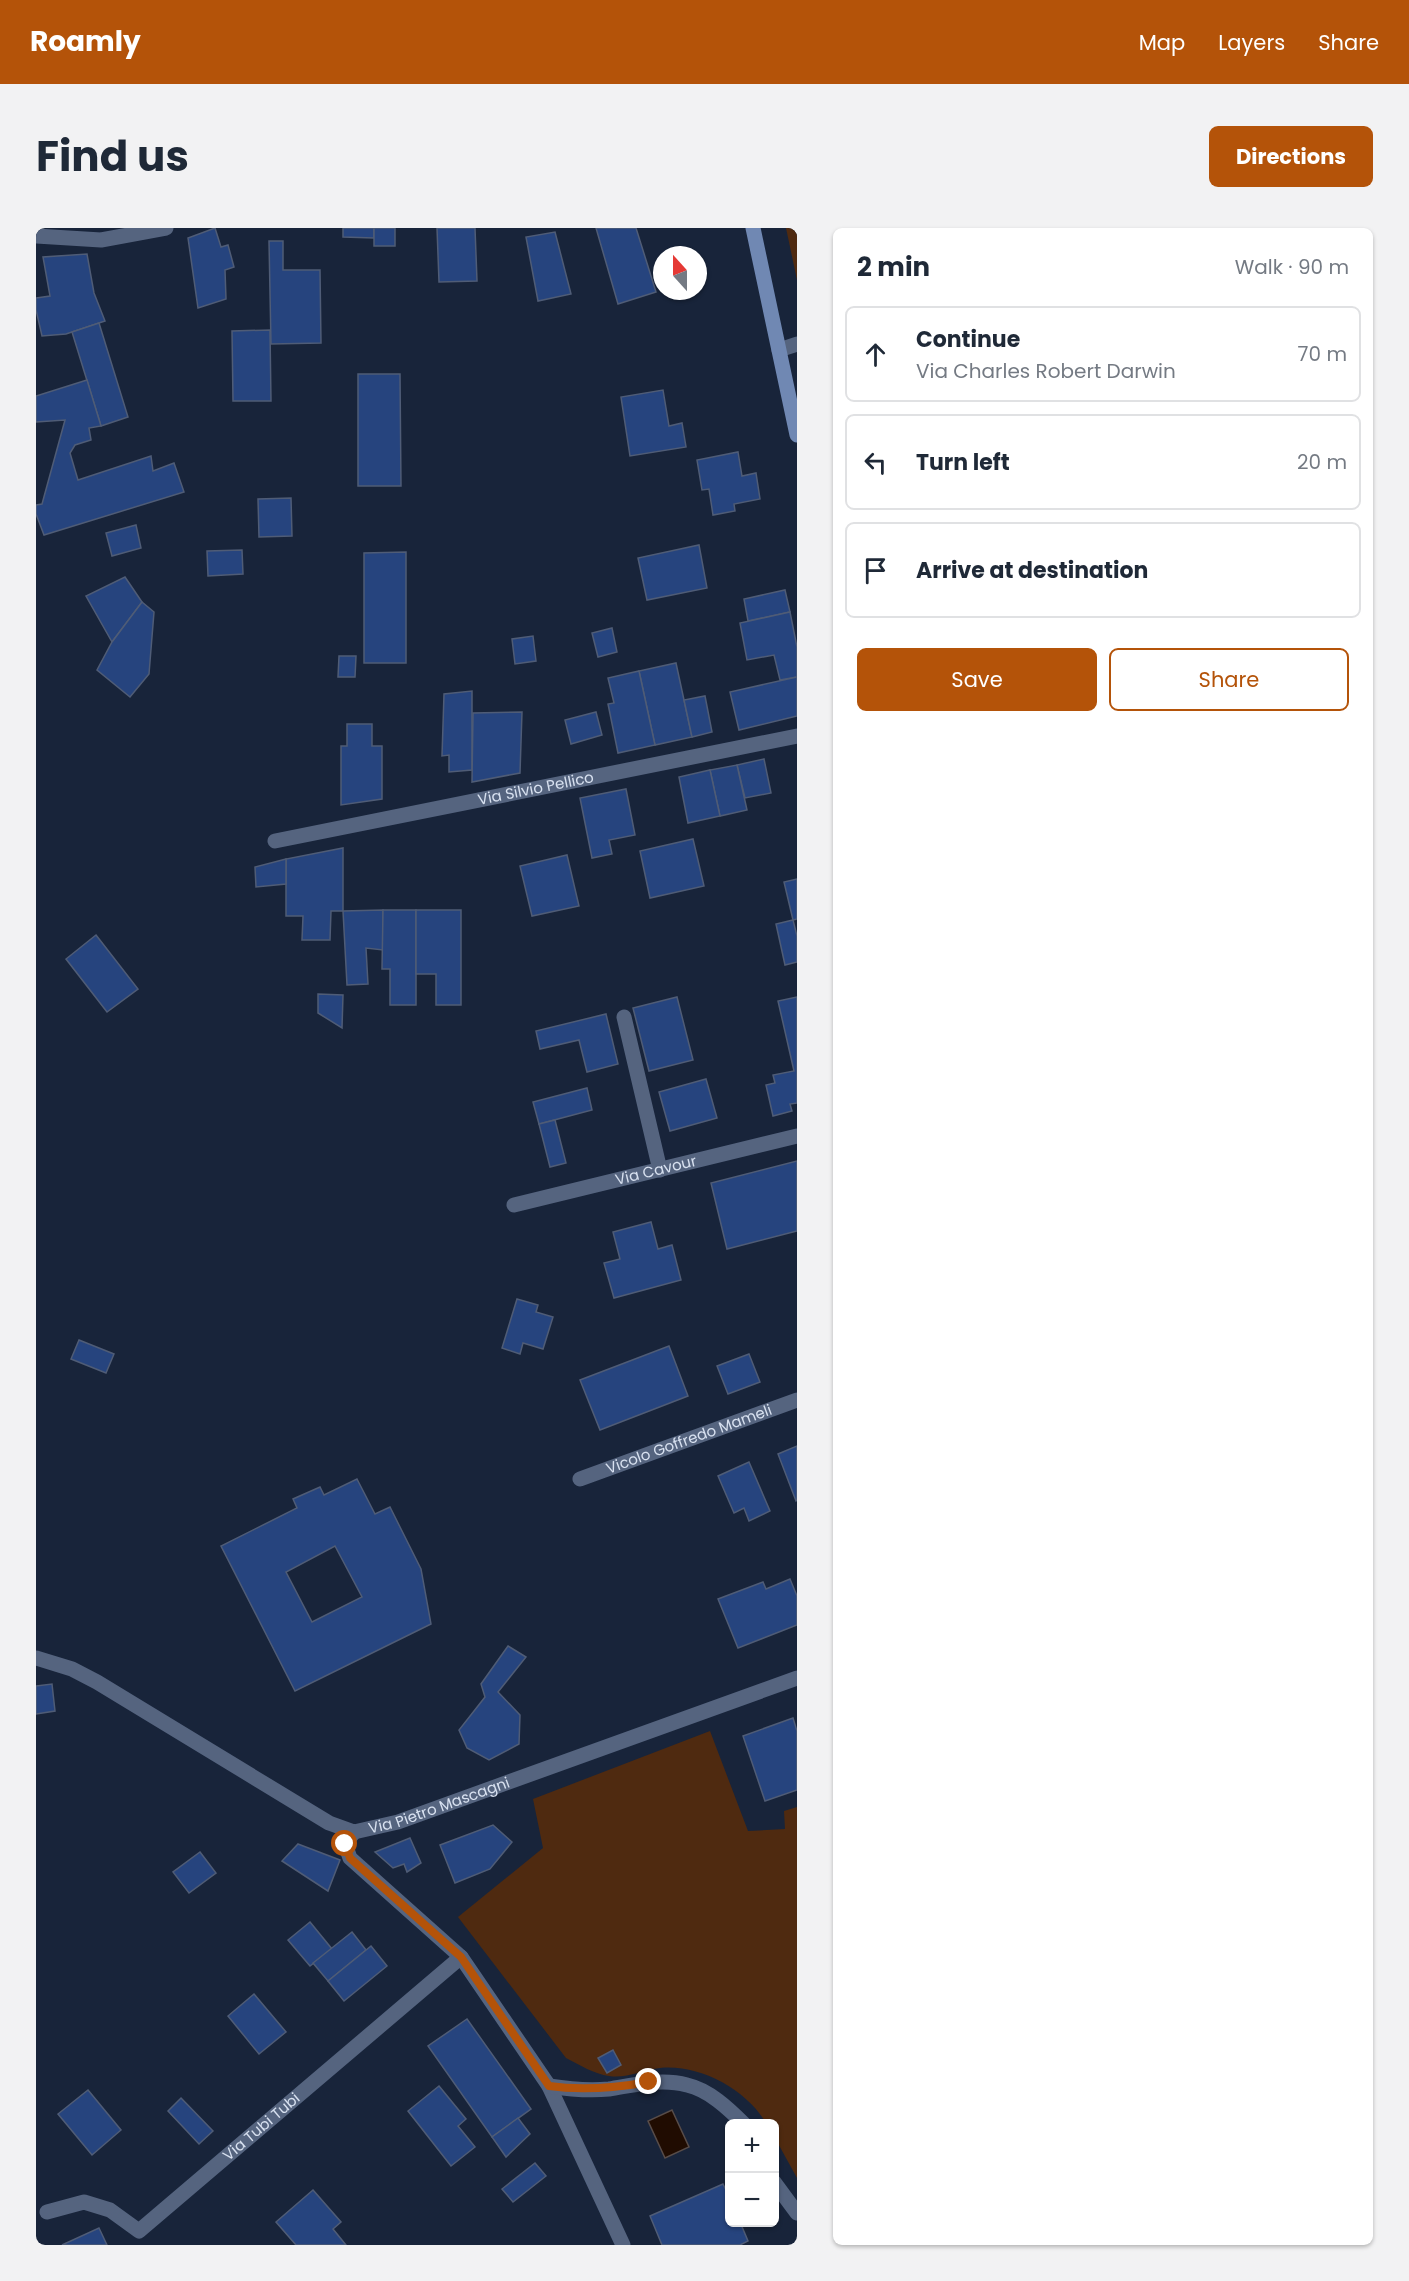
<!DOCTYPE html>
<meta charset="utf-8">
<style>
:root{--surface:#fff;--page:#f2f2f3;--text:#1f2937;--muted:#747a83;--line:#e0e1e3;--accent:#b45309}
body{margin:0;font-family:Poppins,sans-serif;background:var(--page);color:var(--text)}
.controls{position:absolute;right:18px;bottom:18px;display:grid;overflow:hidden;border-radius:9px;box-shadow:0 2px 4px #0004}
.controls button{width:54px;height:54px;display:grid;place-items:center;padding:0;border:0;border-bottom:2px solid var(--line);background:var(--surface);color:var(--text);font:30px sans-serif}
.compass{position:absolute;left:617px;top:18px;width:54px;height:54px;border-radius:50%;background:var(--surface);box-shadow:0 2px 4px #0004;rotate:339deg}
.stop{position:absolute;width:18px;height:18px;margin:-14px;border:4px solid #b45309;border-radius:50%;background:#fff}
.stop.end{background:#b45309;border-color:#fff;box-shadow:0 2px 6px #0008}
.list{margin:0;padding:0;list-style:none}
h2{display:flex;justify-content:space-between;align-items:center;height:78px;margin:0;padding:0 24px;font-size:26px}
h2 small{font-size:20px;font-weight:400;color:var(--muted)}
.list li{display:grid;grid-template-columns:39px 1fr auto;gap:18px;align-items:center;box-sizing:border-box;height:96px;margin:0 12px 12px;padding:0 12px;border:2px solid var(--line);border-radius:9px}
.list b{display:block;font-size:22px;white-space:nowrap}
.list p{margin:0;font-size:20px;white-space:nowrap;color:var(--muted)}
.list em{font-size:20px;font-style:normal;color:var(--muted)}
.actions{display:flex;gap:12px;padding:18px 24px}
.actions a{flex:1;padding:14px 0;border:2px solid var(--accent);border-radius:9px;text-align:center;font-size:21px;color:var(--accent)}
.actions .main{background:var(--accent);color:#fff}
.icon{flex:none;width:33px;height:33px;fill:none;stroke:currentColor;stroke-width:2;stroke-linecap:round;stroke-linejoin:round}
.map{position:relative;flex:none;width:761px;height:2017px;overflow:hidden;border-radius:9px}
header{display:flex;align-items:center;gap:36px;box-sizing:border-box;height:84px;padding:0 30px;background:var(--accent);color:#fff}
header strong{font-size:28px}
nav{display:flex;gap:33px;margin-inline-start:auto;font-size:21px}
.intro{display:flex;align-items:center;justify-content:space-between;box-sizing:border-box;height:144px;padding:0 36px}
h1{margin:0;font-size:42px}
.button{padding:15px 27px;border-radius:9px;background:var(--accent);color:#fff;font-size:21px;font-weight:700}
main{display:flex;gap:36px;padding:0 36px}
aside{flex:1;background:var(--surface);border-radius:9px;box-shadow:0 2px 4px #0004}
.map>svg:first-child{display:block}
</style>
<header>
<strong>Roamly</strong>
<nav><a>Map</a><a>Layers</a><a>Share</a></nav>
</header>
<div class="intro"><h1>Find us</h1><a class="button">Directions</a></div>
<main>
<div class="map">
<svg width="761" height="2017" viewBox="0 0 761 2017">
<rect width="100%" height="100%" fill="#18243a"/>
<!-- green -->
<g fill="#4f2a10">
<polygon points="750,0 761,0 761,52"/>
<path d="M674,1503L712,1603L749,1601L748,1583L761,1579V1950L739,1910L738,1896L730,1895C710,1861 663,1836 624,1840C608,1842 589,1851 573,1848C558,1846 544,1837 530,1830L422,1689L507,1620L497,1571Z"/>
</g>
<!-- water -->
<polygon fill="#200c01" stroke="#574c49" stroke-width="1.5" points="636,1882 653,1919 629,1930 612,1893"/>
<!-- building -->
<g fill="#26447e" stroke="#4f5c76" stroke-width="1.5" fill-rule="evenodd">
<polygon points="179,0 185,19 192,17 198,39 189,42 190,71 162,80 152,10"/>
<polygon points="307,0 338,0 338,10 307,9"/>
<rect x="338" y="0" width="21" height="18"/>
<polygon points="401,0 439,0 441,53 403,54"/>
<polygon points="560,0 600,0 620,64 582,76"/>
<polygon points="519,4 535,66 502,73 490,9"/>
<polygon points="233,13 247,13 247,42 284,42 285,115 235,116"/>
<polygon points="51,26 58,65 69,93 30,106 6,108 0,82 0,70 14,68 7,29"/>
<polygon points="63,95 92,189 65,198 36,104"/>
<polygon points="234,102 235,173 197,173 196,103"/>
<polygon points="322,146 364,146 365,258 322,258"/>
<polygon points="51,152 65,198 53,200 55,212 39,217 34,225 42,252 115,228 117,243 138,235 148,264 8,307 0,286 0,277 6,276 29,192 0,194 0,168"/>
<polygon points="627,162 633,198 646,195 650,219 594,228 585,169"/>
<polygon points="702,224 706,248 720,245 724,271 698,276 699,283 677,287 673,261 666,262 661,232"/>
<polygon points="255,270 256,308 223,309 222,271"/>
<polygon points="100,297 105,320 76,328 70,305"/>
<polygon points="663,317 671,360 611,372 602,330"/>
<polygon points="206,322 207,346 172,348 171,323"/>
<polygon points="370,324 370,435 328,435 328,325"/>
<polygon points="89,349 106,374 76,414 50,368"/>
<polygon points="749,362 754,384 712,393 708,371"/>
<polygon points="106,374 118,384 113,446 94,469 61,442 76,414"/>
<polygon points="754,384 761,419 761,449 744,452 738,427 711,432 704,395"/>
<polygon points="576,400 581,424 562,429 556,405"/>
<polygon points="497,408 500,433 479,436 476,411"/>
<polygon points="303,428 320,428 319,449 302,449"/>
<polygon points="640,435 656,509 619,517 603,443"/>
<polygon points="603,443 619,517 582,525 572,476 578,475 572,450"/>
<polygon points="761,449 761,488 703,502 694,464"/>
<polygon points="436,463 436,542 413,544 413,527 406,528 408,466"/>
<polygon points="669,468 676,504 656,509 648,472"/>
<polygon points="486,484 484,545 436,554 437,485"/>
<polygon points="560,484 566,507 535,516 529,492"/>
<polygon points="311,496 336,496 336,518 346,518 346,571 305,577 305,518 311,518"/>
<polygon points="728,531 735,565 709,570 701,537"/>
<polygon points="701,537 711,582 684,588 674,542"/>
<polygon points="674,542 684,588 652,595 643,549"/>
<polygon points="590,561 599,607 573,612 576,626 556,630 544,570"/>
<polygon points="657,611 668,658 614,670 604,623"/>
<polygon points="307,620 307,683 295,683 294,712 266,712 267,688 250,688 250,631"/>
<polygon points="531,627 543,678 496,688 484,638"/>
<polygon points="250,631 250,656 220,659 219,639"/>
<polygon points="761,651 761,691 757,692 748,654"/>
<polygon points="347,682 347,722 330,720 332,756 311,757 307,683"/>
<polygon points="347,682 380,682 380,777 354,777 354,741 346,741"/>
<polygon points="380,682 425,682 425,777 400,777 400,746 380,746"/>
<polygon points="757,692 761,708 761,734 749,737 740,696"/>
<polygon points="60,707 102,761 71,784 30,731"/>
<polygon points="282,766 307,767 306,800 282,785"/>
<polygon points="641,769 657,832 613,843 597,780"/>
<polygon points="761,769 761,875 754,876 756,883 737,888 730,857 739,855 737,847 758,843 742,773"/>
<polygon points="570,786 582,836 551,844 543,812 504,821 500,803"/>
<polygon points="670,851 681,890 634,903 623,864"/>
<polygon points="551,860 556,882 503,896 497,874"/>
<polygon points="519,892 530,935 514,939 503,896"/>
<polygon points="761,933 761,1003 691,1021 675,955"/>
<polygon points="615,994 622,1021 636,1017 645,1052 578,1070 568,1035 584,1031 577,1004"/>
<polygon points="481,1071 502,1077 500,1084 517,1089 507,1121 487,1115 484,1126 466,1120"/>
<polygon points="43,1112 78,1126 70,1145 35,1131"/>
<polygon points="633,1118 652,1168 564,1202 544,1152"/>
<polygon points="713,1126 724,1154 692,1166 681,1138"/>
<polygon points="761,1218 761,1272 760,1273 742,1226"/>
<polygon points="713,1234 734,1283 713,1293 708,1280 698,1285 682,1248"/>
<path d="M321,1251L339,1286L354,1279L385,1341L395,1396L259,1463L185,1318L261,1280L257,1271L284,1259L288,1267ZM299,1318L326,1369L276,1394L250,1344Z"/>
<polygon points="754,1351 761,1368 761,1397 702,1420 682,1371 727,1354 730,1361"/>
<polygon points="472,1418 490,1429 462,1464 484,1487 483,1516 453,1532 431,1520 423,1502 449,1469 445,1456"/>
<polygon points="16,1456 19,1483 0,1486 0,1458"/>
<polygon points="757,1490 761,1503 761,1562 729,1573 707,1508"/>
<polygon points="457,1597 476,1614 454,1641 419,1655 404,1617"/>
<polygon points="374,1610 385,1635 371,1644 368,1636 357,1640 339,1624"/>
<polygon points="262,1616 304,1632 292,1663 246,1633"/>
<polygon points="164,1624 180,1645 153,1665 137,1644"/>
<polygon points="274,1694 296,1721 274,1738 252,1712"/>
<polygon points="316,1704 330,1722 292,1753 277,1735"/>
<polygon points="335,1718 351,1738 308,1773 292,1753"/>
<polygon points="218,1766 250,1804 223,1826 192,1788"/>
<polygon points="431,1791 495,1881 456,1909 392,1818"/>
<polygon points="577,1822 585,1837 571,1845 562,1830"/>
<polygon points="403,1858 430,1891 422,1898 439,1919 415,1938 372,1883"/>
<polygon points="52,1862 85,1902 56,1927 22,1886"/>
<polygon points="145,1870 177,1903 163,1916 132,1883"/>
<polygon points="482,1890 494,1906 470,1929 456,1909"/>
<polygon points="499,1935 510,1948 477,1974 466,1961"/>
<polygon points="687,1956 694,1970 694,1994 704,1994 712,2013 704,2017 626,2017 614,1988"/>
<polygon points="277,1962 305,1994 297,2001 310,2017 260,2017 240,1994"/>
<polygon points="63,2000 71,2017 26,2017"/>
</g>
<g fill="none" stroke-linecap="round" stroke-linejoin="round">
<!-- minor -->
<g stroke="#55647f" stroke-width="15">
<polyline points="0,8 65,12 130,0"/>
<polyline points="743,122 761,116"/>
<path id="s1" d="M239,613L761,508"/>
<polyline points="588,789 624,942"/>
<path id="s2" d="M478,977L761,908"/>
<path id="s3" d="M544,1251L761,1172"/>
<path id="s4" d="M0,1430L36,1441L61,1454L293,1595L318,1604L362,1594L761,1450"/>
<polyline points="318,1604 309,1616 314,1630 425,1729 513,1858 587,2017"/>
<path d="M513,1858C532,1861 553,1863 573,1861C599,1857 625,1850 651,1857C673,1862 692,1880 708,1896"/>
<polyline points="738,1954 761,1985"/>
<path id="s5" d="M11,1984L48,1974L74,1982L103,2003L425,1729"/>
</g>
<!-- secondary -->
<polyline stroke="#7088b3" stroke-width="15" points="717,0 761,207"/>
</g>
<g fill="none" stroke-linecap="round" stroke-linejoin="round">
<!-- route -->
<path stroke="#b45309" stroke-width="8" d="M309,1616L314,1630L425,1729L513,1858C547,1863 579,1860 613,1854"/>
</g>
<g text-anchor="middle" stroke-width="5" stroke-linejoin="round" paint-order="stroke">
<!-- street labels -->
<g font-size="15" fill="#d8e1f0" stroke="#0f1a2f">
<text dy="5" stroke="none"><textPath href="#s1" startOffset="266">Via Silvio Pellico</textPath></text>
<text dy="5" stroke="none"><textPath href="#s2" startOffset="146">Via Cavour</textPath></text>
<text dy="5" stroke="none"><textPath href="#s3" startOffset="116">Vicolo Goffredo Mameli</textPath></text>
<text dy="5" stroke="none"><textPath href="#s4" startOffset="453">Via Pietro Mascagni</textPath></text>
<text dy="5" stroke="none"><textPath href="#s5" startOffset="262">Via Tubi Tubi</textPath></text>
</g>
</g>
</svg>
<div class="controls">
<button>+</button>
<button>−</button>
</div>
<svg class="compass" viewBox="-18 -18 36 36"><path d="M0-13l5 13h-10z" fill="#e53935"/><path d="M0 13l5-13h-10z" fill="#747a83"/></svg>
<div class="stop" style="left:309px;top:1616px"></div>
<div class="stop end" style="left:613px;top:1854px"></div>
</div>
<aside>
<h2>2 min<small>Walk · 90 m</small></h2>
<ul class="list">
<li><svg class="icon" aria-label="ahead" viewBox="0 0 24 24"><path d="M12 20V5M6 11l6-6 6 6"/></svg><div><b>Continue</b><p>Via Charles Robert Darwin</p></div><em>70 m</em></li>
<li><svg class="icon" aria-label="left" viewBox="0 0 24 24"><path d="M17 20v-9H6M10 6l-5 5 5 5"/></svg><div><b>Turn left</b></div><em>20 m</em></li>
<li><svg class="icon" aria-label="arrive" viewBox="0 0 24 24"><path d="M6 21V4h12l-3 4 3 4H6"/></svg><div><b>Arrive at destination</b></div></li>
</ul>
<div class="actions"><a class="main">Save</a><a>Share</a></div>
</aside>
</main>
